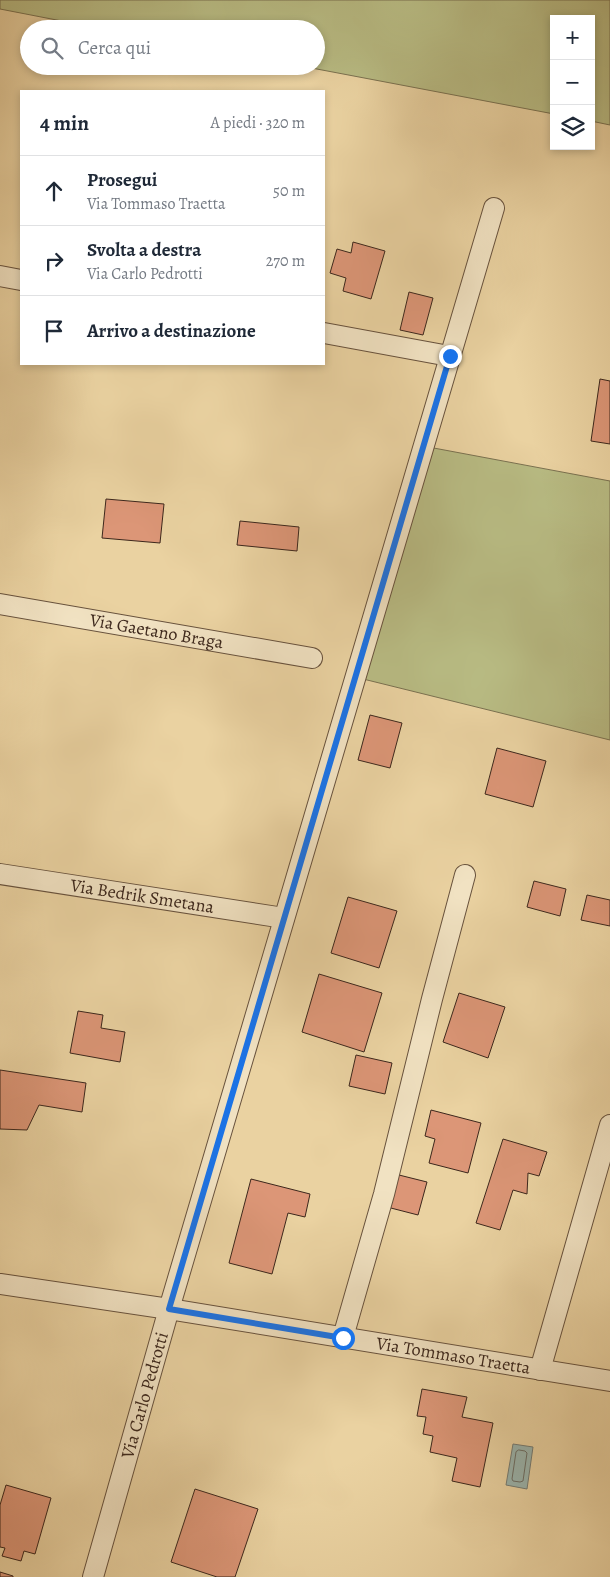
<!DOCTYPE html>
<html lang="it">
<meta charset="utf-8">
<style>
:root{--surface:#fff;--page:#f2f2f3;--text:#1f2937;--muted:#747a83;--line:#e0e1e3}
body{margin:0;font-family:Alegreya,serif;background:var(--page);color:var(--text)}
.controls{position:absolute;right:15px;top:15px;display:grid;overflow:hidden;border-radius:0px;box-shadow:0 2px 8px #0003}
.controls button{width:45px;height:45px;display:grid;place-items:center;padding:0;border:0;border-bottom:1px solid var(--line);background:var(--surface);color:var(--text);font:25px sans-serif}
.stop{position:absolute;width:15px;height:15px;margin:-11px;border:4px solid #1a73e8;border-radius:50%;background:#fff}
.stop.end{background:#1a73e8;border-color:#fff;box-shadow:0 1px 5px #0008}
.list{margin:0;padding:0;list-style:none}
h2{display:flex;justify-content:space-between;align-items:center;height:65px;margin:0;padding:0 20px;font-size:21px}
h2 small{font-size:16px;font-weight:400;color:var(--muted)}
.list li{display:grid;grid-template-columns:32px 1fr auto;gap:15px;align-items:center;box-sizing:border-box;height:70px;padding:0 20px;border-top:1px solid var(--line)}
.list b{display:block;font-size:19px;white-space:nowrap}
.list p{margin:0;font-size:16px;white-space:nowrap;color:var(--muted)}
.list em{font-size:16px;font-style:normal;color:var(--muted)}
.icon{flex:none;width:28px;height:28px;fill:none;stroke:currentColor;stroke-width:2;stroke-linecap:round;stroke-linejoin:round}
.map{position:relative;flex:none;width:610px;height:1577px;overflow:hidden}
.search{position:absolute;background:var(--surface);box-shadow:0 2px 8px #0003;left:20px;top:20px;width:305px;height:55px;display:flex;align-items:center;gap:12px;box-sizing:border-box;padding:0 18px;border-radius:28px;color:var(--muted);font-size:19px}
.panel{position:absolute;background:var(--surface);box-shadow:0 2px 8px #0003;left:20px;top:90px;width:305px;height:275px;border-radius:0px}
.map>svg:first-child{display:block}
</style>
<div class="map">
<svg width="610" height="1577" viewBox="0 0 610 1577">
<rect width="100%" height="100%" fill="#ead2a1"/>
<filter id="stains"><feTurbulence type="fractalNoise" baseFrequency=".004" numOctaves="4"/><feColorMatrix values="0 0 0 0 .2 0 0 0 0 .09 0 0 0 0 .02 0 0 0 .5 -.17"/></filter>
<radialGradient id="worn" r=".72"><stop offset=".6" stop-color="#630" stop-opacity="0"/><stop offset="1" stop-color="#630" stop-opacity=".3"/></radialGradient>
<!-- green -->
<g fill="#b8bb83" stroke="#7a7150">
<polygon points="0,0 610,0 610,125 591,121 591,19 554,19 554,114 301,66 316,66 316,29 103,29 0,9"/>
<polygon points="423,446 610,481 610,740 355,677"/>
</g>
<!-- water -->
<polygon fill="#9bb5ae" stroke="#757c74" points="513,1444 533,1447 527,1489 506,1485"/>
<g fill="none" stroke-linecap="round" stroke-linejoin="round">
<!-- shore -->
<polygon stroke="#6c6e65" stroke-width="1" points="519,1450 525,1451 527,1453 523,1481 520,1482 513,1481 512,1479 516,1452"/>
</g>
<!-- building -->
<g fill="#dc9677" stroke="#3c271c">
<polygon points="353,242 385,251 371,299 343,291 346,278 330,273 337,249 351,253"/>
<polygon points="409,292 433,298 423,335 400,330"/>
<polygon points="600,379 610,381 610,444 591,441"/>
<polygon points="106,499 164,504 160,543 102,538"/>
<polygon points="240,521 299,527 297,551 237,545"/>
<polygon points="370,715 402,723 390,768 358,760"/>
<polygon points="497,748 546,761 533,807 485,794"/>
<polygon points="534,881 566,889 560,916 527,907"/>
<polygon points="587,895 610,900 610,926 581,920"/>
<polygon points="348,897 397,911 379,968 331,953"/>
<polygon points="319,974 382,993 364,1052 302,1032"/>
<polygon points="459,993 505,1007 488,1058 443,1042"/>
<polygon points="78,1011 103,1015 101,1028 125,1032 120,1062 70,1053"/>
<polygon points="356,1055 392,1063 385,1094 349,1086"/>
<polygon points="0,1070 86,1083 82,1112 39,1105 27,1130 0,1129"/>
<polygon points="431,1110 481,1123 468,1173 429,1163 435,1139 425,1136"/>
<polygon points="503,1139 547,1152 539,1176 528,1173 527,1194 513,1190 500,1230 476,1223"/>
<polygon points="395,1174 427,1182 418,1215 387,1207"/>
<polygon points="251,1179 310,1194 305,1217 288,1213 272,1274 229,1263"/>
<polygon points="422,1389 467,1397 462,1417 493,1423 480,1487 452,1481 457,1458 430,1452 433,1436 423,1434 426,1417 417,1416"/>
<polygon points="6,1485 51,1498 35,1554 24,1551 21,1561 2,1556 5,1548 0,1547 0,1505"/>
<polygon points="195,1489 258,1509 235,1577 217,1577 171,1562"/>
<polygon points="0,1572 13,1576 13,1577 0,1577"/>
</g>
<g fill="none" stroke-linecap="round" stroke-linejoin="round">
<defs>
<g id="minor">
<polyline points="0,276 21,280"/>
<polyline points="324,333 449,356"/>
<path id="s1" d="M0,604L312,658"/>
<path id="s2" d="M0,874L284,918"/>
<path id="s3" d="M0,1284L169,1309L610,1381"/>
<polyline points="343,1337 384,1194 432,999 465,875"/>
<polyline points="540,1370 610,1125"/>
<path id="s4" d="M93,1577L169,1309L494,208"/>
</g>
</defs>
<!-- minor casing -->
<use href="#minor" stroke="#68523d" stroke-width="22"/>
<!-- minor -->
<use href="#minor" stroke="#f1e2c2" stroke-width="20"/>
</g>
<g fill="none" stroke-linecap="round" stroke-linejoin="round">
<!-- route -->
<polyline stroke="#1a73e8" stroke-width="6" points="343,1338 169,1309 450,356"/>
</g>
<g text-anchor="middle" stroke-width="4" stroke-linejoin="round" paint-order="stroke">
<!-- street labels -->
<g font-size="18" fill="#3c271c" stroke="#f1e2c2">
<text dy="6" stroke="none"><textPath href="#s1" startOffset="159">Via Gaetano Braga</textPath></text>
<text dy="6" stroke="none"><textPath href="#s2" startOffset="144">Via Bedrik Smetana</textPath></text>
<text dy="6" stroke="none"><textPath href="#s3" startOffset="459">Via Tommaso Traetta</textPath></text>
<text dy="6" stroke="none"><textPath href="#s4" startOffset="189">Via Carlo Pedrotti</textPath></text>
</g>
</g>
<rect width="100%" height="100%" filter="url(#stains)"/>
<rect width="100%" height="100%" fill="url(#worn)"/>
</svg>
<div class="controls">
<button>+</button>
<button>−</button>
<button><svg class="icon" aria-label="layers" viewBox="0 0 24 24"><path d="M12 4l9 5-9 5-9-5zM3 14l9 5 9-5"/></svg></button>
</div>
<div class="stop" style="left:343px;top:1338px"></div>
<div class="stop end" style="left:450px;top:356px"></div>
<div class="search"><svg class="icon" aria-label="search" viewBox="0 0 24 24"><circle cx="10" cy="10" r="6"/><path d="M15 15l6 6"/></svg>Cerca qui</div>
<section class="panel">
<h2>4 min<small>A piedi · 320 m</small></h2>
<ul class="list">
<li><svg class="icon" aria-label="ahead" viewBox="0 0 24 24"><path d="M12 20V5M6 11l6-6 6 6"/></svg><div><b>Prosegui</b><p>Via Tommaso Traetta</p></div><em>50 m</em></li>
<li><svg class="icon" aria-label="right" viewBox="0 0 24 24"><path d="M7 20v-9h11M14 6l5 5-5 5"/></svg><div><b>Svolta a destra</b><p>Via Carlo Pedrotti</p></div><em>270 m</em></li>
<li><svg class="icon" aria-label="arrive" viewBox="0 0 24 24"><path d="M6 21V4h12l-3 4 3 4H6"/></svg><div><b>Arrivo a destinazione</b></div></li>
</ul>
</section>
</div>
